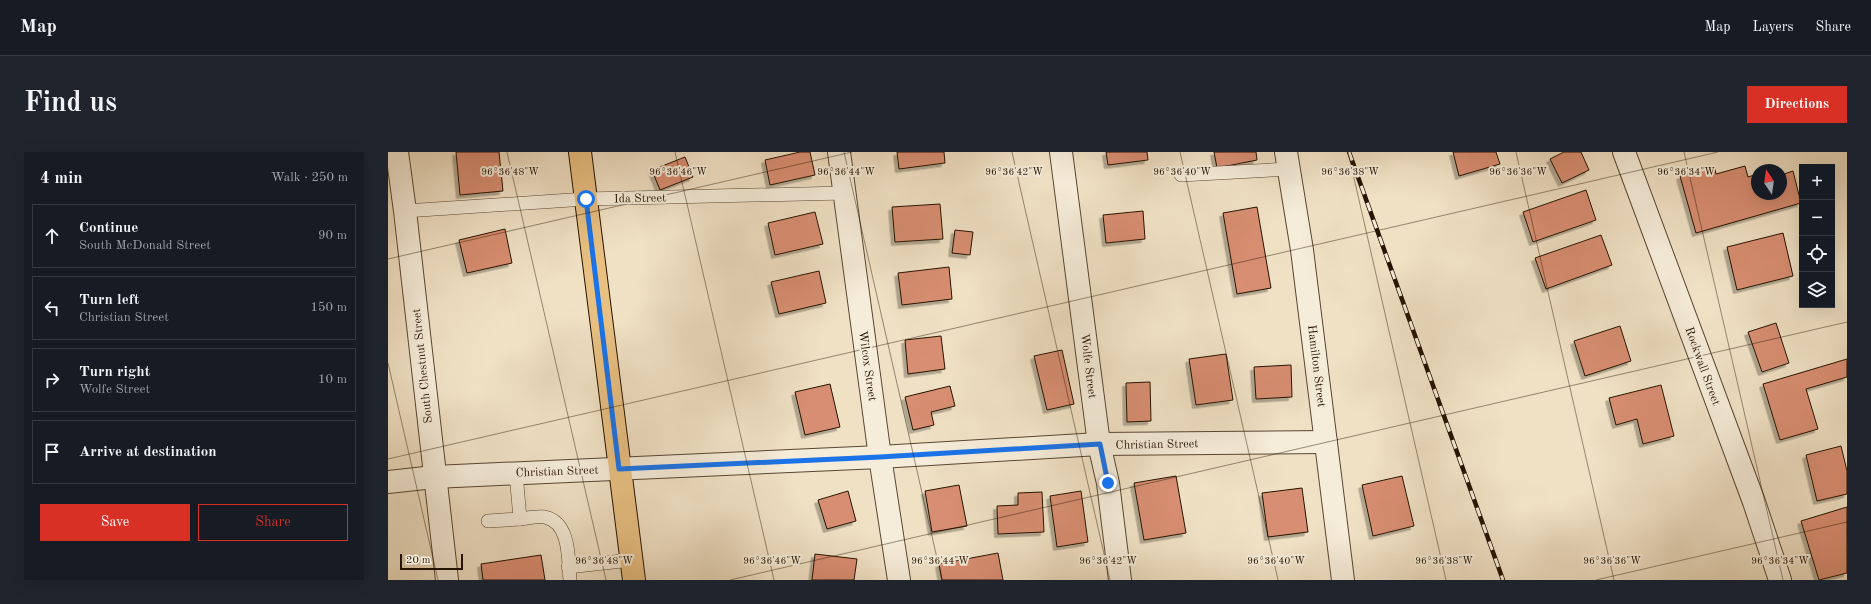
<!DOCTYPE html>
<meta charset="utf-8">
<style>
:root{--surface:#171b24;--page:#20242c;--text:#f1f3f6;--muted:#9ea1a6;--line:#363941;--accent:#d93025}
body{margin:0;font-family:"Old Standard TT",serif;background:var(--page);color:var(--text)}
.controls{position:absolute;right:12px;top:12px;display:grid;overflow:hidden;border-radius:0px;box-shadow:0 4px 16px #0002}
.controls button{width:36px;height:36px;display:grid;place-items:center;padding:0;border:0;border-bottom:1px solid var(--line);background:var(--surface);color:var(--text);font:20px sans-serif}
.compass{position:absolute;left:1363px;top:12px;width:36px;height:36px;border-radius:50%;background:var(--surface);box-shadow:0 4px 16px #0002;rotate:347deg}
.scale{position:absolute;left:12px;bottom:10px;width:63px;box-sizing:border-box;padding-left:4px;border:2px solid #261300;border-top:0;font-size:11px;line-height:14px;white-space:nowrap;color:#261300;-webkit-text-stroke:3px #f5ecd9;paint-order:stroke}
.stop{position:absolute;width:12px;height:12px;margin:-9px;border:3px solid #1a73e8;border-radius:50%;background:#fff}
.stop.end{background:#1a73e8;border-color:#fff;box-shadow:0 1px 4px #0008}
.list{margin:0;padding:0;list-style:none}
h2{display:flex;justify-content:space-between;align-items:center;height:52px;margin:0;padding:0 16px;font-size:17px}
h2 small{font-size:13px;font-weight:400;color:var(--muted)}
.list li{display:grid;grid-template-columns:26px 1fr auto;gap:12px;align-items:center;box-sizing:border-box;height:64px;margin:0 8px 8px;padding:0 8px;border:1px solid var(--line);border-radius:0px}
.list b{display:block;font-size:15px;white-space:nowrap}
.list p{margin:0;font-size:13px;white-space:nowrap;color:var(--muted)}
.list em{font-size:13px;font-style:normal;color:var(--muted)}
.actions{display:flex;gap:8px;padding:12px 16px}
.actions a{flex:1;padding:9px 0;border:1px solid var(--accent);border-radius:0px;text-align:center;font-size:14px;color:var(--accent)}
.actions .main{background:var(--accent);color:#fff}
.icon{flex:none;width:22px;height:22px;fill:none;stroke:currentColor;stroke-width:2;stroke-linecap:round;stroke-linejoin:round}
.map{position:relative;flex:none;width:1459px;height:428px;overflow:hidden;border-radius:0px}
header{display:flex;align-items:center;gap:24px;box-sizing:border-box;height:56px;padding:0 20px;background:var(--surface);border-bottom:1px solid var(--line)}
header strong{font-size:19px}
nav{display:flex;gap:22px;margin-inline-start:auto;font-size:14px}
.intro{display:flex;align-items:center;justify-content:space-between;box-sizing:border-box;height:96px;padding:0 24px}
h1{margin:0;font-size:28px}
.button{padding:10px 18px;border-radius:0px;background:var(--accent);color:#fff;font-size:14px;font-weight:700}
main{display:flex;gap:24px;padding:0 24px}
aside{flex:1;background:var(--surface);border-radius:0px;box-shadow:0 4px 16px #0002}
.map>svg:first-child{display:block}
</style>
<header>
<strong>Map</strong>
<nav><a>Map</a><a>Layers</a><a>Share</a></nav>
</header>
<div class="intro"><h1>Find us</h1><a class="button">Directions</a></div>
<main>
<aside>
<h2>4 min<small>Walk · 250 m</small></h2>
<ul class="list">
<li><svg class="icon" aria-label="ahead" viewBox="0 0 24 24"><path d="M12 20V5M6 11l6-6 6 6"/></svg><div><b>Continue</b><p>South McDonald Street</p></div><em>90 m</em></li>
<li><svg class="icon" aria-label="left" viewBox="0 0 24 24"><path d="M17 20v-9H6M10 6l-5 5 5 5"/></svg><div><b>Turn left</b><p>Christian Street</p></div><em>150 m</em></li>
<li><svg class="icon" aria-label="right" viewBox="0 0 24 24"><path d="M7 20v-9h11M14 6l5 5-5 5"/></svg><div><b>Turn right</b><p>Wolfe Street</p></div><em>10 m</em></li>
<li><svg class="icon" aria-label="arrive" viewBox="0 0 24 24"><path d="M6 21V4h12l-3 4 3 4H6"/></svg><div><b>Arrive at destination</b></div></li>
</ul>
<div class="actions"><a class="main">Save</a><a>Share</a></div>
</aside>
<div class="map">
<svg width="1459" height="428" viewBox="0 0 1459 428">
<defs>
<filter id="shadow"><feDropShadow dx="-3.5" dy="3.5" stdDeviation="0" flood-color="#0004"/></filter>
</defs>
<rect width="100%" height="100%" fill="#f0e1c5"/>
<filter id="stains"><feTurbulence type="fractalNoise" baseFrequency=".005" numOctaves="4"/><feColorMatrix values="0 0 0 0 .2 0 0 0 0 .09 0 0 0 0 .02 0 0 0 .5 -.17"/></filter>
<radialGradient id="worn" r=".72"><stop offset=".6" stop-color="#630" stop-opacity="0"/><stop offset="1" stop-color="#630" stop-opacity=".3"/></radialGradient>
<!-- building -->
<g fill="#d88e72" stroke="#261300" filter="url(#shadow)">
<polygon points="68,0 111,0 115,39 72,43"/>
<polygon points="412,0 422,0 427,23 382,33 377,8"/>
<polygon points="509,0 556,0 557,11 511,17"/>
<polygon points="718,0 759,0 760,8 720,13"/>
<polygon points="826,0 868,0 869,8 829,16"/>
<polygon points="1065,0 1108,0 1112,12 1071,24"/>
<polygon points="1176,0 1193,0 1201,18 1174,31 1162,7"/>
<polygon points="297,5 305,25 272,38 264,18"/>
<polygon points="1326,14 1328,22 1357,14 1360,25 1369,22 1369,42 1393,42 1393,23 1405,19 1413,51 1308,81 1292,24"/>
<polygon points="1198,38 1208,68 1145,90 1135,60"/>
<polygon points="552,52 555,87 507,90 504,55"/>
<polygon points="869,55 883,136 849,142 835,61"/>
<polygon points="755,59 757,87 718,91 715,63"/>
<polygon points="427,60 435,92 387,103 380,71"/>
<polygon points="117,77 124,111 79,121 71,88"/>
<polygon points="567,78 585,80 582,103 564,101"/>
<polygon points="1395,81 1405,124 1349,138 1339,95"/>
<polygon points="1213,83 1224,113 1158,137 1147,106"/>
<polygon points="561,115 564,147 514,153 510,121"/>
<polygon points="431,119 438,151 391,162 383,130"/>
<polygon points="1388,171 1401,211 1374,220 1360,180"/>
<polygon points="1232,174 1243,209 1197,224 1186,189"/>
<polygon points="553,184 557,217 520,222 517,188"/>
<polygon points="674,198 686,252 659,258 646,204"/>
<polygon points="838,202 845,248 808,253 801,207"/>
<polygon points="1459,207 1459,225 1418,237 1430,277 1392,288 1375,232"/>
<polygon points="903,213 904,245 868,247 866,215"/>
<polygon points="762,230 763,269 739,270 738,231"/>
<polygon points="442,232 452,275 417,283 407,240"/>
<polygon points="1273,233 1286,284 1255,292 1249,267 1228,273 1221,246"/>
<polygon points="562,234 567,254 543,260 546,273 525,278 517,245"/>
<polygon points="1453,294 1459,319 1459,342 1429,349 1418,303"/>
<polygon points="788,324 798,381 756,388 746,331"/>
<polygon points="1014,324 1026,374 985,384 974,333"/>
<polygon points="571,333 579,374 544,380 537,339"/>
<polygon points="914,336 920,380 880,385 874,341"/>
<polygon points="460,339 468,369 439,377 430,348"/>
<polygon points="693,339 700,390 669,395 662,344"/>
<polygon points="654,340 656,380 610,382 609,354 630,353 630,341"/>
<polygon points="1459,355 1459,421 1431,428 1413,369"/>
<polygon points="610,401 615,428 554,428 551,412"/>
<polygon points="427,402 469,407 466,428 424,428"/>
<polygon points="153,403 157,428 95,428 93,412"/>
</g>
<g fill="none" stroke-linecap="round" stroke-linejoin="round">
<defs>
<g id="lane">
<polyline points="793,23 900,17"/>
<polyline points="17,59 198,47 456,41"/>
<path d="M128,321L132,367C140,366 150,364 157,365C183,371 180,408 182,428"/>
<polyline points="100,369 132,367"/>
<polyline points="180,415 243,408"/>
</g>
<g id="street">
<polyline points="9,0 17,59 59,428"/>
<polyline points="451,0 492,305 511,428"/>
<polyline points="673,0 711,292 720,331 732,428"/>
<polyline points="898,0 914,98 955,428"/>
<polyline points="1236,0 1366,350 1392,428"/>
<polyline points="0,330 46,325 492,305 711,292 938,290"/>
</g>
<polyline id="primary" points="192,0 246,428"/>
</defs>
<!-- lane casing -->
<use href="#lane" stroke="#584631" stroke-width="14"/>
<!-- street casing -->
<use href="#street" stroke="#584631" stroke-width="24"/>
<!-- primary casing -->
<use href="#primary" stroke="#261300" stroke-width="24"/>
<!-- lane -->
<use href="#lane" stroke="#f5ecd9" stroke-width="13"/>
<!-- street -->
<use href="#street" stroke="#f5ecd9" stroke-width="22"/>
<!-- primary -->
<use href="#primary" stroke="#e8c082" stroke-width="22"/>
<defs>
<polyline id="rail" points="961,0 1115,428"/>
</defs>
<!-- rail casing -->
<use href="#rail" stroke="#261300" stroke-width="4.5"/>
<!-- rail -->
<use href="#rail" stroke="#f5ecd9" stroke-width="3" stroke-dasharray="9" stroke-linecap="butt"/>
</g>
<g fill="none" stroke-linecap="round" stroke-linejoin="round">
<!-- route -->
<polyline stroke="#1a73e8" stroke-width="5" points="198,47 231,317 492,305 712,292 720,331"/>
</g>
<!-- ticks -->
<path fill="none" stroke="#261300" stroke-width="1" stroke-opacity="0.45" d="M119,0L218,428M287,0L386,428M456,0L554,428M624,0L722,428M792,0L890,428M960,0L1058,428M1128,0L1226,428M1296,0L1395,428M0,107L464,0M0,211L50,428M0,307L1330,0M342,428L1459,170M1208,428L1459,370"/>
<g text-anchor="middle" stroke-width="4" stroke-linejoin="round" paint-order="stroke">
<!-- street labels -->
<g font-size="12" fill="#261300" stroke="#f5ecd9">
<text transform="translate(252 46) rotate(-1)" y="4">Ida Street</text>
<text transform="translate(34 214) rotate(-96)" y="4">South Chestnut Street</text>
<text transform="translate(480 214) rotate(82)" y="4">Wilcox Street</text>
<text transform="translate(701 214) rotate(83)" y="4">Wolfe Street</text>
<text transform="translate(929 214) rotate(83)" y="4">Hamilton Street</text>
<text transform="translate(1315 214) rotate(70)" y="4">Rockwall Street</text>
<text transform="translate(769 292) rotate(-1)" y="4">Christian Street</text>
<text transform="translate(169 319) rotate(-2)" y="4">Christian Street</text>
</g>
</g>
<g font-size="10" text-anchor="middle" fill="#261300" stroke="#f5ecd9" stroke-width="4" stroke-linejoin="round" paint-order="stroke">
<text x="122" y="23">96°36'48"W</text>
<text x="290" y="23">96°36'46"W</text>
<text x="458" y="23">96°36'44"W</text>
<text x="626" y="23">96°36'42"W</text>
<text x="794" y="23">96°36'40"W</text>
<text x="962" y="23">96°36'38"W</text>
<text x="1130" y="23">96°36'36"W</text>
<text x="1298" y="23">96°36'34"W</text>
<text x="216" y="412">96°36'48"W</text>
<text x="384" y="412">96°36'46"W</text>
<text x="552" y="412">96°36'44"W</text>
<text x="720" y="412">96°36'42"W</text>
<text x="888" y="412">96°36'40"W</text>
<text x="1056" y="412">96°36'38"W</text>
<text x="1224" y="412">96°36'36"W</text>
<text x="1392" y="412">96°36'34"W</text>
</g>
<rect width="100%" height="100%" filter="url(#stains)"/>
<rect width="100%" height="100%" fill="url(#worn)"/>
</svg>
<div class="controls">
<button>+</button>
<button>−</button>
<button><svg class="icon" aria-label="locate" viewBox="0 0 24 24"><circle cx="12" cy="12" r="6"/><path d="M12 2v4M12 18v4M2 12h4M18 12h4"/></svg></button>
<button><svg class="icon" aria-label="layers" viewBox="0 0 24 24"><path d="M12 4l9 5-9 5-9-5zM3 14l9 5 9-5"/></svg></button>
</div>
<svg class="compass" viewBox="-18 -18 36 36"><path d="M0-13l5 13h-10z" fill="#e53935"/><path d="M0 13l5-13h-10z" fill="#9ea1a6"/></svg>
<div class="scale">20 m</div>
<div class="stop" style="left:198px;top:47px"></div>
<div class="stop end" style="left:720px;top:331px"></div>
</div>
</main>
